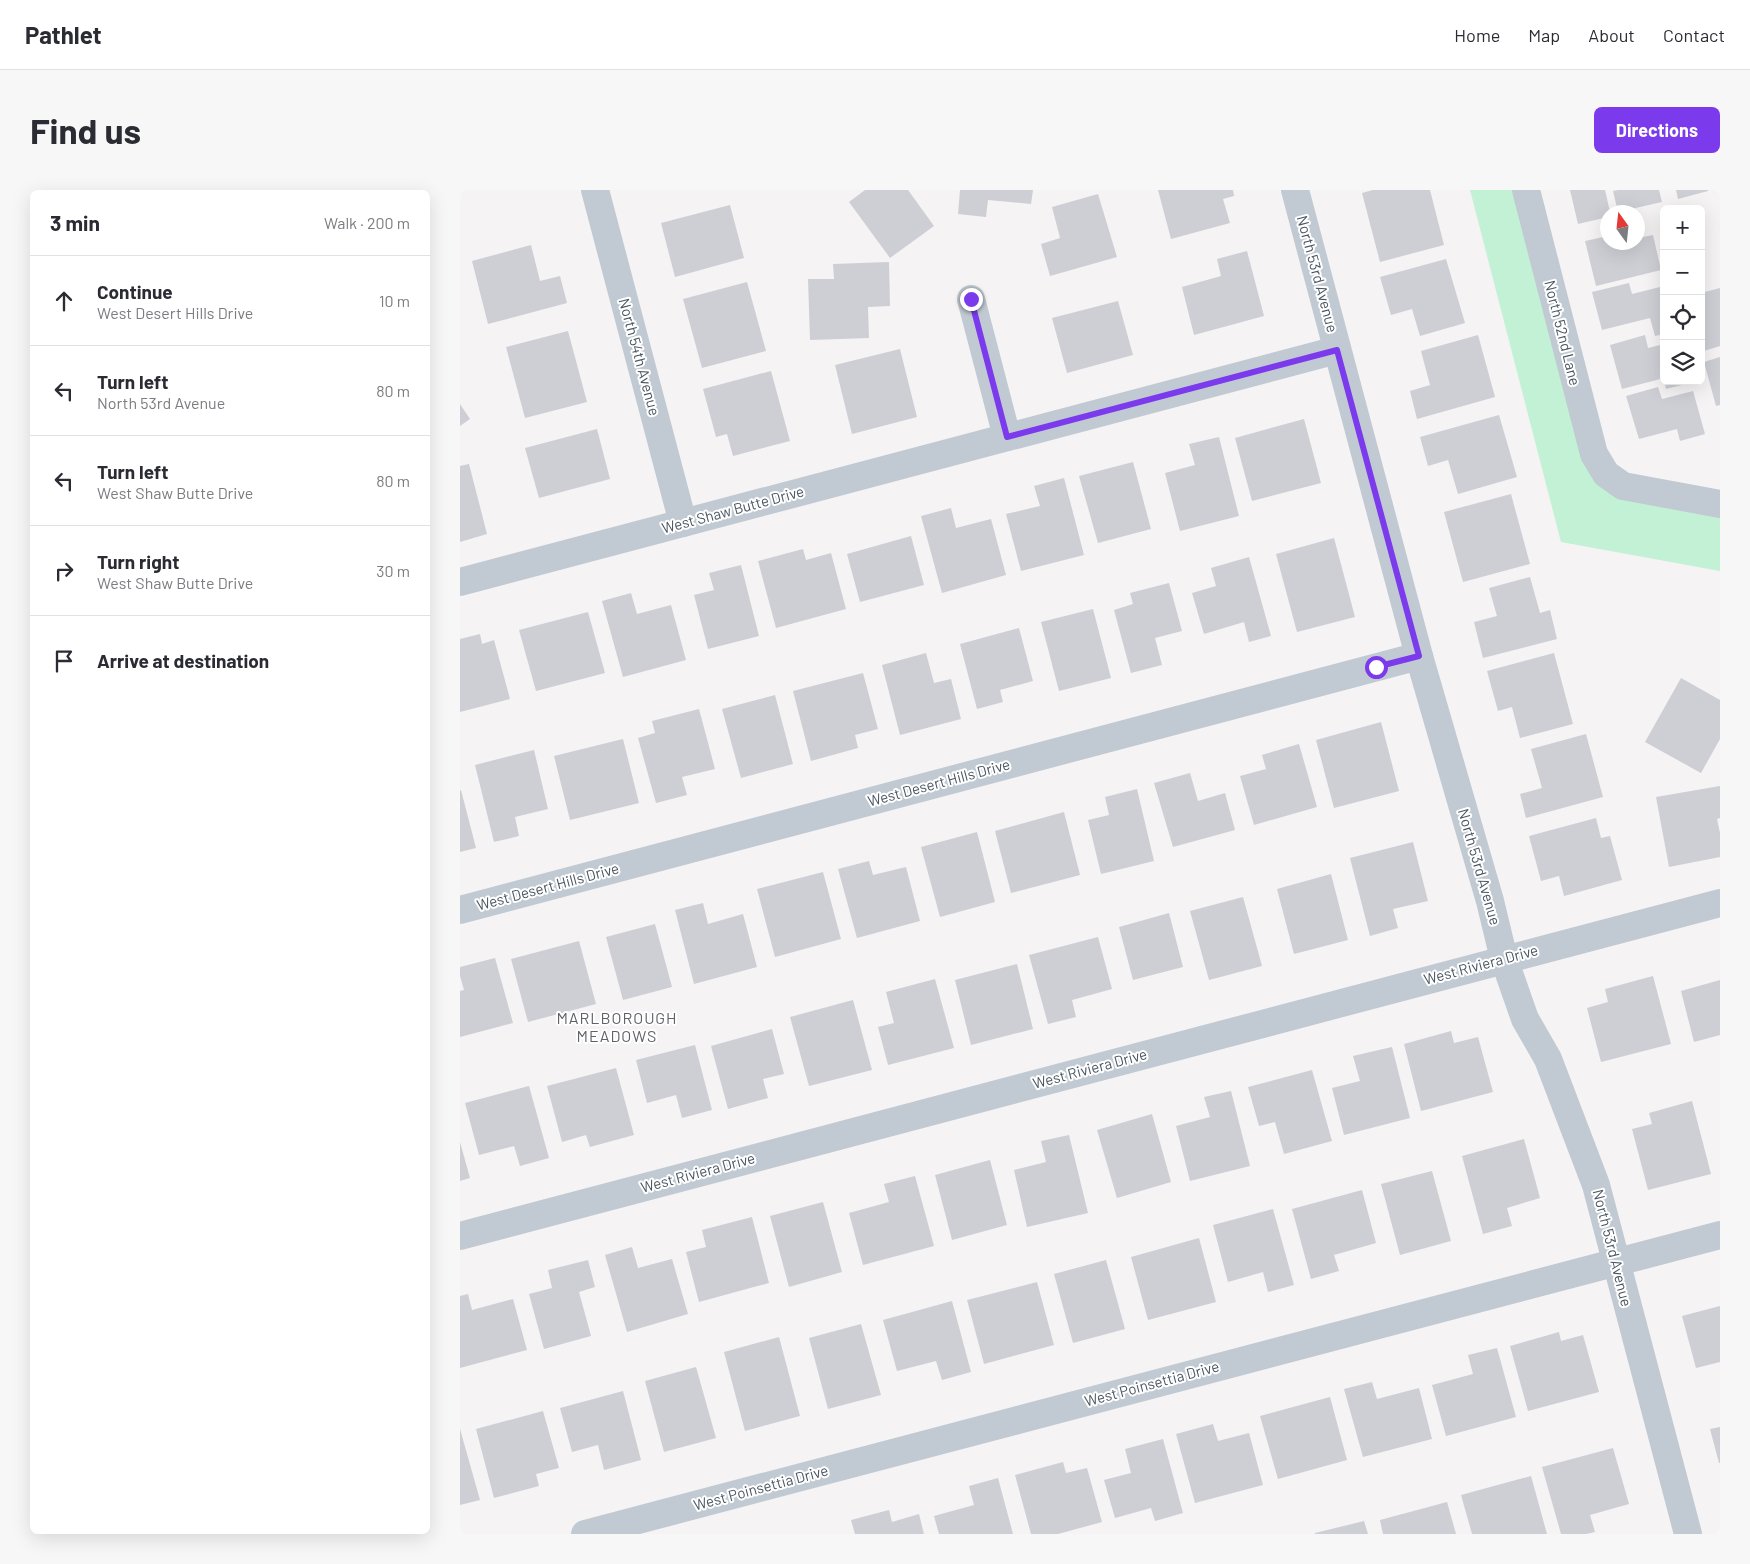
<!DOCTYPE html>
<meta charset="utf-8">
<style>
:root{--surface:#fff;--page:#f7f7f7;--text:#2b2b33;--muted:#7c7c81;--line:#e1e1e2;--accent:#7c3aed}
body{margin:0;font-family:Barlow,sans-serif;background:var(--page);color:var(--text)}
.controls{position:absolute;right:15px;top:15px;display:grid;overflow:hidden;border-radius:8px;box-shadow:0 5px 20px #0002}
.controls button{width:45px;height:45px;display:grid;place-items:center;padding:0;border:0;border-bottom:1px solid var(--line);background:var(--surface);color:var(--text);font:25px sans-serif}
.compass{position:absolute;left:1140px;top:15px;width:45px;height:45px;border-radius:50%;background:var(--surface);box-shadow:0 5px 20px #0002;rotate:345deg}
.stop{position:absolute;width:15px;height:15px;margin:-11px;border:4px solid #7c3aed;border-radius:50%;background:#fff}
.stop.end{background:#7c3aed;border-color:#fff;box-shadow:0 1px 5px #0008}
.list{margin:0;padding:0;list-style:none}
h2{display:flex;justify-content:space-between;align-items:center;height:65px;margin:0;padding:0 20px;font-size:21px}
h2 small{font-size:16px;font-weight:400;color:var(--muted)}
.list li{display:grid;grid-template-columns:32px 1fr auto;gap:15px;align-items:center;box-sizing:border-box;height:90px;padding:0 20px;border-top:1px solid var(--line)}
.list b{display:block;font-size:19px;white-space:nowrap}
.list p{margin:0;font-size:16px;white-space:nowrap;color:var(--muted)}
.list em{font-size:16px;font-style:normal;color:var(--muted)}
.icon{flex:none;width:28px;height:28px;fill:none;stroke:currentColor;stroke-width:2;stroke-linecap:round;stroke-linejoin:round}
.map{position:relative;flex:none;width:1260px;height:1344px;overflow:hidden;border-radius:8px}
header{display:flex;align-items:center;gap:30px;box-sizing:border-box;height:70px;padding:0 25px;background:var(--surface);border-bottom:1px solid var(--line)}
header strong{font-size:24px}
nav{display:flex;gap:28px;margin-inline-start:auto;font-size:18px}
.intro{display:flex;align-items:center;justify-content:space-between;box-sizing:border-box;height:120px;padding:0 30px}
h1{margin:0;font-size:35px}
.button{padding:12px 22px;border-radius:8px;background:var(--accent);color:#fff;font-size:18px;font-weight:700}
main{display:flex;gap:30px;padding:0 30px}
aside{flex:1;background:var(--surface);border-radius:8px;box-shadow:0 5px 20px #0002}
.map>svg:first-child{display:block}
</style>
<header>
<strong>Pathlet</strong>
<nav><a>Home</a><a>Map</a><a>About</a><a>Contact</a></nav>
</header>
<div class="intro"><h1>Find us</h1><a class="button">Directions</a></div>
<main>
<aside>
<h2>3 min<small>Walk · 200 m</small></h2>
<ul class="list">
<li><svg class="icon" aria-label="ahead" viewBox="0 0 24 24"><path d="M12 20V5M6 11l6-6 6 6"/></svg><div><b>Continue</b><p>West Desert Hills Drive</p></div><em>10 m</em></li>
<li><svg class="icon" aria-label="left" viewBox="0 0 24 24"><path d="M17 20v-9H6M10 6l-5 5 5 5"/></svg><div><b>Turn left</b><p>North 53rd Avenue</p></div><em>80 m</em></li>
<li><svg class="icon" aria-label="left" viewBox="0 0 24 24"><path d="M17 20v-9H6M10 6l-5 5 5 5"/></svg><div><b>Turn left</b><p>West Shaw Butte Drive</p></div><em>80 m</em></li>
<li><svg class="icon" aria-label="right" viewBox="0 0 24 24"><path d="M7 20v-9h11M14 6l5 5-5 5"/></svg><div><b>Turn right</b><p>West Shaw Butte Drive</p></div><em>30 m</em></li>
<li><svg class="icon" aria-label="arrive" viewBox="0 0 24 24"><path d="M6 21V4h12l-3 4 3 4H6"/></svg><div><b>Arrive at destination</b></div></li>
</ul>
</aside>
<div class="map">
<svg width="1260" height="1344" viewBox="0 0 1260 1344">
<rect width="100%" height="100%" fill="#f5f3f3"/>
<!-- green -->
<polygon fill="#c3f1d5" points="1010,0 1066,0 1146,284 1260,314 1260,381 1101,352"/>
<!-- building -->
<g fill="#cdcfd5">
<polygon points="405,0 448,0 474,36 430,68 389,12"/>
<polygon points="500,0 573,0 571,14 528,10 526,27 498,24"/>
<polygon points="698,0 773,0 774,6 763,9 770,33 711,49"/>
<polygon points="913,0 970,0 984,55 920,72 902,3"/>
<polygon points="1110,0 1145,0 1150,22 1148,22 1148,27 1118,34"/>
<polygon points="1158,0 1199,0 1202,12 1158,22 1153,1"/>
<polygon points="1216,0 1248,0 1248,1 1218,9"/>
<polygon points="638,4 657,67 590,86 581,54 600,48 592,17"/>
<polygon points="270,15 284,68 215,87 201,33"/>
<polygon points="1193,45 1201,80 1136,96 1125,51 1148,46 1148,52 1178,52 1178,48"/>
<polygon points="71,55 80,91 100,86 107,113 28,134 12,71"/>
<polygon points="787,61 804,126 734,145 722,97 761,86 757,69"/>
<polygon points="986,69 1005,133 960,146 952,119 931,125 920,87"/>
<polygon points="429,72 430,116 408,117 409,148 350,150 348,89 374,89 373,74"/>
<polygon points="287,92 306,161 242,178 223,109"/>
<polygon points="1169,93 1172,104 1204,96 1204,144 1195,146 1190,128 1142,140 1132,102"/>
<polygon points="1260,98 1260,156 1244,161 1241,152 1241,103"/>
<polygon points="658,111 673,165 607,183 592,128"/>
<polygon points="108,141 127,212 65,228 46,157"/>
<polygon points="1018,145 1035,207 957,229 950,201 970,195 961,161"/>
<polygon points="1185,145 1188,158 1204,154 1204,188 1162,199 1150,155"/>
<polygon points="440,159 457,227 392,244 375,175"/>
<polygon points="1260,167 1260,215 1256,216 1244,172"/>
<polygon points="311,181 330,251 273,266 267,244 256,247 243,199"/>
<polygon points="1204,191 1233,191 1234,192 1206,199"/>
<polygon points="1198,197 1202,209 1233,201 1245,244 1220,251 1217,239 1179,249 1166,206"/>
<polygon points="0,214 10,229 0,236"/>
<polygon points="1039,225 1057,287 998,304 988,270 968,276 960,247"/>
<polygon points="844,229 861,293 792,311 775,248"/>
<polygon points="137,239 150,289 79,308 65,258"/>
<polygon points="759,247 779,326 720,341 705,283 735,275 729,254"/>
<polygon points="673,272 691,339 638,353 619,286"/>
<polygon points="9,274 27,344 0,352 0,276"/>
<polygon points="604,288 624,365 561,381 546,324 580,316 574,296"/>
<polygon points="1051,304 1070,374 1003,392 984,322"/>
<polygon points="491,318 496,338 531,329 546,385 482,403 461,326"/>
<polygon points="451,346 464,395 400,412 387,364"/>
<polygon points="874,348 895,427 837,442 816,364"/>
<polygon points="343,359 346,370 371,363 386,419 316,438 298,371"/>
<polygon points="789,367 811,446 789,452 784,432 744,444 732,403 756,396 751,378"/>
<polygon points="281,375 299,446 248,459 234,405 254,400 249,383"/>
<polygon points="1070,387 1080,423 1090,420 1097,449 1023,468 1014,432 1037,426 1029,398"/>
<polygon points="709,393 722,441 695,448 702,475 671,483 654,420 673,414 670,403"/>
<polygon points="171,403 177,424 211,415 226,470 163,487 142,411"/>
<polygon points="633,419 651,488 599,501 581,432"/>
<polygon points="128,422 145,483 76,501 59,440"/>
<polygon points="559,438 573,491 540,500 543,512 517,519 500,454"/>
<polygon points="20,444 22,454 34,450 50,509 0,522 0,449"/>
<polygon points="466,463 474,493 491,489 501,529 440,545 422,475"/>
<polygon points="1094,463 1113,534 1060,548 1052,517 1038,521 1027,481"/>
<polygon points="403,483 418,539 395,545 398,558 351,571 333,501"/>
<polygon points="1221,488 1260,510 1260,549 1241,583 1185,552"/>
<polygon points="315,505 333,574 281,588 262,519"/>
<polygon points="239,519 255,579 222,587 227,605 196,613 178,548 195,543 192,531"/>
<polygon points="921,532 939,601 874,618 856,550"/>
<polygon points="1126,544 1143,607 1066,628 1060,604 1082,598 1071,559"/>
<polygon points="163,549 179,613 110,630 94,566"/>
<polygon points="839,554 857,617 794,635 780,586 806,579 802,565"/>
<polygon points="74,560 88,619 55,627 59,646 34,652 15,575"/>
<polygon points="730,583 738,611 765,603 775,640 713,657 694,593"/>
<polygon points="1260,596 1260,628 1257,629 1260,643 1260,667 1209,677 1196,607"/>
<polygon points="677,599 694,671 641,684 628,630 649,625 645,607"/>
<polygon points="1,600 16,658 0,662 0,601"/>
<polygon points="604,622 620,685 551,703 535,641"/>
<polygon points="1136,628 1141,648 1150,646 1162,690 1104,706 1099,686 1081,691 1069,646"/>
<polygon points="517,642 535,712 480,727 461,657"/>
<polygon points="953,652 968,711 933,719 938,738 910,746 890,668"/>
<polygon points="409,671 413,685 446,677 460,731 397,748 378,679"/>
<polygon points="363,682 381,749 315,767 297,699"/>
<polygon points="871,684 888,750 834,764 817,699"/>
<polygon points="783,707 802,776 749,790 730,721"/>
<polygon points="243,713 248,734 283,724 297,777 234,794 215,720"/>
<polygon points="709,723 723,777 673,790 659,737"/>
<polygon points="195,734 212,797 163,810 146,747"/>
<polygon points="638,747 652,799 612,810 616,827 588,834 569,765"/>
<polygon points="119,751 136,814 68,832 51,769"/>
<polygon points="35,768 53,833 0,847 0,801 4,800 0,786 0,777"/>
<polygon points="557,774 573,839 511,855 495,790"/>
<polygon points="1193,786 1211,854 1141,872 1127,818 1148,812 1145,799"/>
<polygon points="475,789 494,858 428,875 418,837 434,833 426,802"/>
<polygon points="1260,790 1260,845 1234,852 1221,801"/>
<polygon points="393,810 412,880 349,896 330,827"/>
<polygon points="312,839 324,884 303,889 308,908 268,919 251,856"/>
<polygon points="991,841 994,853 1018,847 1033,902 961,921 944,854"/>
<polygon points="235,855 252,920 222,928 216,905 187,913 176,870"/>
<polygon points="932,857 950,928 884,945 872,898 900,891 893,866"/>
<polygon points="156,878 174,945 130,957 126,945 102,952 87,896"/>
<polygon points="852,880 872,951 824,964 815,932 799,936 788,897"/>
<polygon points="69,896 89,968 60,976 54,956 19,965 5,913"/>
<polygon points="771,901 790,976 730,991 716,936 750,927 744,907"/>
<polygon points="1232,911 1251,984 1188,1000 1172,939 1192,934 1189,923"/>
<polygon points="692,924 711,992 657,1008 637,940"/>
<polygon points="609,945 628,1023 567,1037 554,980 586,972 581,951"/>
<polygon points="1064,949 1080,1008 1047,1018 1052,1036 1023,1044 1002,966"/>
<polygon points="0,952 10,988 0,991"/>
<polygon points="530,970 547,1035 492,1050 475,985"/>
<polygon points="972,981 991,1051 940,1065 921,994"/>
<polygon points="455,986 474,1056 403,1075 389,1023 429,1012 424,994"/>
<polygon points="902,1000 916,1053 874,1065 879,1081 851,1089 832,1019"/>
<polygon points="363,1012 382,1082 329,1097 310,1026"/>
<polygon points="813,1019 834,1095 808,1102 803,1082 768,1092 753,1035"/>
<polygon points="292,1027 309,1093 239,1112 226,1062 246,1057 242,1040"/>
<polygon points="739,1048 756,1112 688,1130 671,1067"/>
<polygon points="172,1057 178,1078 212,1069 228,1124 167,1142 145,1065"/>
<polygon points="128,1070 135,1097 119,1102 131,1146 84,1159 69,1104 92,1098 88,1080"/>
<polygon points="646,1070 665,1139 613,1153 594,1084"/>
<polygon points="577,1092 594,1155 524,1174 507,1110"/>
<polygon points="8,1104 12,1120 53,1109 67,1160 0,1178 0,1106"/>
<polygon points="492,1111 511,1182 482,1190 476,1171 437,1181 423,1130"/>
<polygon points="1260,1116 1260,1172 1236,1178 1222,1126"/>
<polygon points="401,1134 421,1205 368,1219 349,1148"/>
<polygon points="1099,1142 1101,1151 1123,1145 1139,1202 1068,1221 1050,1156"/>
<polygon points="319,1147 340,1226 285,1241 264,1162"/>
<polygon points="1037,1158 1056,1227 986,1246 972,1195 1013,1184 1008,1165"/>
<polygon points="236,1177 256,1248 204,1262 185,1191"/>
<polygon points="912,1192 917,1209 959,1198 972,1249 903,1267 884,1199"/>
<polygon points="163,1201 181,1270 144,1280 138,1255 112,1262 100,1218"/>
<polygon points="870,1207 887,1270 818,1289 800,1226"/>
<polygon points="83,1221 99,1278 76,1284 79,1296 34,1308 16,1239"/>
<polygon points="753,1234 758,1251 789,1243 803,1295 735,1313 716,1244"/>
<polygon points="1260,1237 1260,1273 1259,1273 1250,1239"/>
<polygon points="0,1239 20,1310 0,1315"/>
<polygon points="703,1249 723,1323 695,1331 691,1318 655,1328 644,1290 671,1283 665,1259"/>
<polygon points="1153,1258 1169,1314 1130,1325 1135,1342 1126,1344 1101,1344 1082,1277"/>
<polygon points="603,1272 606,1283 627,1278 642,1332 598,1344 571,1344 555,1285"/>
<polygon points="1071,1286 1087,1344 1012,1344 1001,1305"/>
<polygon points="538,1288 553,1344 479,1344 474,1326 514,1315 509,1296"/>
<polygon points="987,1312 996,1344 923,1344 920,1330"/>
<polygon points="429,1320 432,1332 459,1324 464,1344 395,1344 391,1330"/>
<polygon points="904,1331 908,1344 855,1344 855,1343"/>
</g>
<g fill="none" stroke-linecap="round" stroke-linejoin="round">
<!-- minor -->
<g stroke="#c1cad2" stroke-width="28">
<polyline points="135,0 223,333"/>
<polyline points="835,0 959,466 1030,711 1044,769 1065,829 1088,869 1136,995 1228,1344"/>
<polyline points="1066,0 1134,264 1146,284 1163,296 1260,314"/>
<polyline points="511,109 547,247"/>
<polyline points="0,392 877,160"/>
<polyline points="0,720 959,466"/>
<polyline points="0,1046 1260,713"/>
<polyline points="125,1344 1260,1045"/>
</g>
</g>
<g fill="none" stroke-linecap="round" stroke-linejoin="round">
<!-- route -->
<polyline stroke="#7c3aed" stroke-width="6" points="511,109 547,247 877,160 959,466 916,477"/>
</g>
<g text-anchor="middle" stroke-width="4" stroke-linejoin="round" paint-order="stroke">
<!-- street labels -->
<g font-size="15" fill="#4a5661" stroke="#fff">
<text transform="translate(857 84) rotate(75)" y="5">North 53rd Avenue</text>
<text transform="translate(1102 143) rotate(76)" y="5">North 52nd Lane</text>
<text transform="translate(179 167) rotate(75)" y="5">North 54th Avenue</text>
<text transform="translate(273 320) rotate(-15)" y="5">West Shaw Butte Drive</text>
<text transform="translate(479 593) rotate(-15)" y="5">West Desert Hills Drive</text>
<text transform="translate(1019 677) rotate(74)" y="5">North 53rd Avenue</text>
<text transform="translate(88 697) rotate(-15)" y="5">West Desert Hills Drive</text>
<text transform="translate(1021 775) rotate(-15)" y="5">West Riviera Drive</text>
<text transform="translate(630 879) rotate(-15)" y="5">West Riviera Drive</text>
<text transform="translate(238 983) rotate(-15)" y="5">West Riviera Drive</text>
<text transform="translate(1152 1058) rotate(76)" y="5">North 53rd Avenue</text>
<text transform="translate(692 1194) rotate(-15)" y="5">West Poinsettia Drive</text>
<text transform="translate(301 1298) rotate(-15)" y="5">West Poinsettia Drive</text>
</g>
<!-- neighbourhood labels -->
<g font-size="16" letter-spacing="1" fill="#5f6368" stroke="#fff">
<text x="157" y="834">MARLBOROUGH<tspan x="157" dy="18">MEADOWS</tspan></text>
</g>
</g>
</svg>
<div class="controls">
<button>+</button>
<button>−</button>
<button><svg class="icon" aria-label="locate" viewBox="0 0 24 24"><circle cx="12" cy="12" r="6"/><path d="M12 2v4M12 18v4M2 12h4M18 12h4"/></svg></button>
<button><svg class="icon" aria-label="layers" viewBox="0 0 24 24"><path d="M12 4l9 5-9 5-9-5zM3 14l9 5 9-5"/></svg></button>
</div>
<svg class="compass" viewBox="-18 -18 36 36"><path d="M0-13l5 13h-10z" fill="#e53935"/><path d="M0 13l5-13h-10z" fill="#7c7c81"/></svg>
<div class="stop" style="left:916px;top:477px"></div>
<div class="stop end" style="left:511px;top:109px"></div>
</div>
</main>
